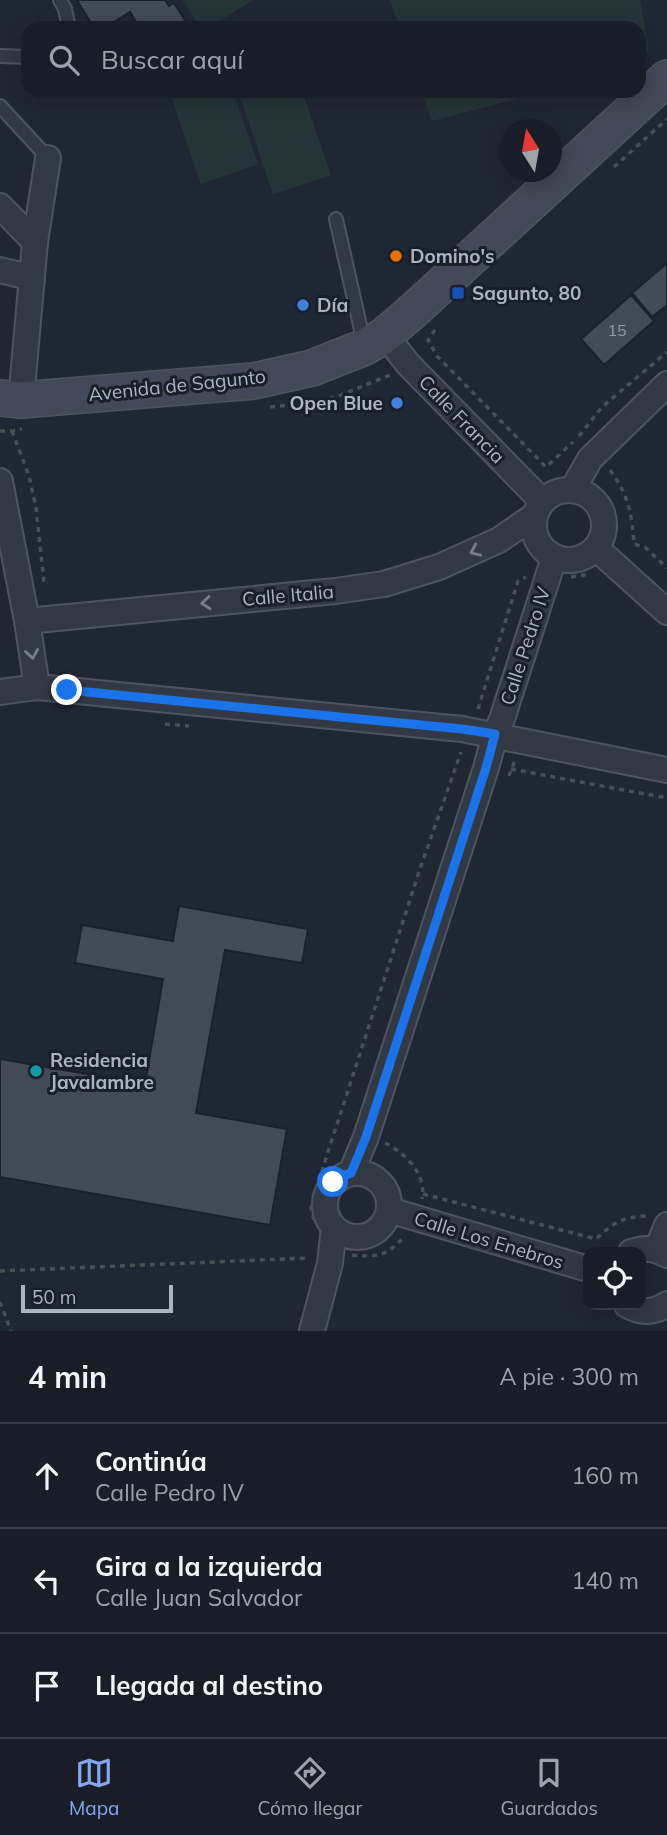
<!DOCTYPE html>
<html lang="es">
<meta charset="utf-8">
<style>
:root{--surface:#181d27;--page:#252a33;--text:#f1f3f6;--muted:#9fa2a7;--line:#363b44;--accent:#85a7ef}
body{margin:0;font-family:Mulish,sans-serif;background:var(--page);color:var(--text)}
.controls{position:absolute;right:21px;bottom:21px;display:grid;overflow:hidden;border-radius:14px;box-shadow:0 4px 18px #0003}
.controls button{width:63px;height:63px;display:grid;place-items:center;padding:0;border:0;border-bottom:2px solid var(--line);background:var(--surface);color:var(--text);font:35px sans-serif}
.compass{position:absolute;left:499px;top:119px;width:63px;height:63px;border-radius:50%;background:var(--surface);box-shadow:0 4px 18px #0003;rotate:349deg}
.scale{position:absolute;left:21px;bottom:18px;width:152px;box-sizing:border-box;padding-left:7px;border:4px solid #adb4c1;border-top:0;font-size:19px;line-height:24px;white-space:nowrap;color:#adb4c1;-webkit-text-stroke:5px #191f29;paint-order:stroke}
.stop{position:absolute;width:21px;height:21px;margin:-16px;border:5px solid #1a73e8;border-radius:50%;background:#fff}
.stop.end{background:#1a73e8;border-color:#fff;box-shadow:0 2px 7px #0008}
.list{margin:0;padding:0;list-style:none}
h2{display:flex;justify-content:space-between;align-items:center;height:91px;margin:0;padding:0 28px;font-size:30px}
h2 small{font-size:23px;font-weight:400;color:var(--muted)}
.list li{display:grid;grid-template-columns:46px 1fr auto;gap:21px;align-items:center;box-sizing:border-box;height:105px;padding:0 28px;border-top:2px solid var(--line)}
.list b{display:block;font-size:26px;white-space:nowrap}
.list p{margin:0;font-size:23px;white-space:nowrap;color:var(--muted)}
.list em{font-size:23px;font-style:normal;color:var(--muted)}
.icon{flex:none;width:38px;height:38px;fill:none;stroke:currentColor;stroke-width:2;stroke-linecap:round;stroke-linejoin:round}
.map{position:relative;flex:none;width:667px;height:1331px;overflow:hidden}
.search{position:absolute;background:var(--surface);box-shadow:0 4px 18px #0003;left:21px;right:21px;top:21px;height:77px;display:flex;align-items:center;gap:18px;box-sizing:border-box;padding:0 24px;border-radius:21px;color:var(--muted);font-size:26px}
.sheet{height:406px;background:var(--surface)}
nav{display:flex;justify-content:space-around;align-items:center;box-sizing:border-box;height:98px;border-top:2px solid var(--line);background:var(--surface);font-size:19px;color:var(--muted)}
nav a{display:grid;justify-items:center;gap:4px}
nav .on{color:var(--accent)}
.map>svg:first-child{display:block}
</style>
<div class="map">
<svg width="667" height="1331" viewBox="0 0 667 1331">
<rect width="100%" height="100%" fill="#202734"/>
<!-- green -->
<g fill="#253537">
<polygon points="183,0 253,0 208,28 200,28"/>
<polygon points="390,0 640,0 649,51 639,61 639,28 400,28"/>
<polygon points="169,91 233,91 258,164 201,184"/>
<polygon points="238,91 302,91 331,175 273,194"/>
<polygon points="421,91 547,91 432,121"/>
</g>
<!-- building -->
<g fill="#424a58" stroke="#1b212b" stroke-width="2">
<polygon points="77,0 165,0 169,6 174,3 188,25 183,28 140,28 130,12 105,28 94,28"/>
<polygon points="667,263 667,305 652,317 632,293"/>
<polygon points="631,295 654,321 604,365 581,339"/>
<polygon points="179,906 308,929 302,963 225,950 196,1113 287,1129 270,1225 0,1177 0,1059 145,1084 163,979 75,963 82,925 173,941"/>
</g>
<g fill="none" stroke-linecap="round" stroke-linejoin="round">
<defs>
<g id="lane">
<polyline points="60,0 65,9 69,28"/>
<polyline points="0,56 28,57"/>
<polyline points="0,106 48,158"/>
<polyline points="336,219 364,343"/>
</g>
<g id="street">
<polyline points="0,206 35,242"/>
<polyline points="0,270 32,278"/>
<polyline points="385,335 408,364 542,501"/>
<polyline points="21,400 35,242 48,158"/>
<polyline points="0,481 27,621 37,687"/>
<polyline points="573,489 590,459 667,384"/>
<circle cx="569" cy="525" r="35"/>
<polyline points="596,548 667,612"/>
<polyline points="27,621 335,591 384,584 439,567 499,540 534,516"/>
<polyline points="0,692 37,687 462,729 667,770"/>
<circle cx="357" cy="1205" r="32"/>
<polyline points="351,1173 366,1137 486,768 495,735 502,719 554,558"/>
<polyline points="389,1210 588,1269"/>
<polyline points="657,1250 667,1225"/>
<path d="M631,1252C645,1247 655,1248 667,1255"/>
<path d="M627,1305C641,1313 654,1313 667,1304"/>
<polyline points="312,1331 330,1263 334,1228"/>
</g>
<polyline id="secondary" points="0,398 21,400 254,381 312,368 365,347 385,335 413,311 667,78"/>
</defs>
<!-- lane casing -->
<use href="#lane" stroke="#4e545f" stroke-width="16"/>
<!-- street casing -->
<use href="#street" stroke="#4e545f" stroke-width="28"/>
<!-- secondary casing -->
<use href="#secondary" stroke="#4e545f" stroke-width="38"/>
<!-- path -->
<g stroke="#425154" stroke-width="3.5" stroke-dasharray="5 5" stroke-linecap="butt">
<polyline points="614,167 667,119"/>
<polyline points="435,330 428,340 437,356 546,467 573,442"/>
<polyline points="270,407 311,403 336,397 390,375"/>
<polyline points="0,431 12,431 22,429"/>
<polyline points="12,431 29,476 36,508 44,582"/>
<polyline points="579,436 602,407 667,352"/>
<path d="M610,470C628,494 632,514 634,544L646,548L667,568"/>
<polyline points="571,577 591,574"/>
<polyline points="478,709 518,581 526,577"/>
<polyline points="165,724 189,726"/>
<polyline points="511,769 667,798"/>
<polyline points="509,776 515,760"/>
<path d="M385,1143C405,1153 427,1174 422,1199"/>
<path d="M423,1194L596,1239C613,1223 622,1217 646,1216"/>
<polyline points="314,1220 311,1208 327,1155 420,869 461,752"/>
<path d="M352,1255C378,1257 385,1257 404,1237"/>
<polyline points="0,1271 309,1258"/>
<polyline points="0,1302 11,1331"/>
</g>
<!-- lane -->
<use href="#lane" stroke="#333944" stroke-width="12"/>
<!-- street -->
<use href="#street" stroke="#333944" stroke-width="24"/>
<!-- secondary -->
<use href="#secondary" stroke="#424857" stroke-width="35"/>
</g>
<!-- one-way arrows -->
<defs><path id="oneway-chevron" d="M-2-3.5L2.5 0L-2 3.5" fill="none" stroke-width="1.6" stroke-linecap="round" stroke-linejoin="round" transform="scale(1.75)"/></defs>
<g stroke="#767d89">
<use href="#oneway-chevron" transform="translate(475 551) rotate(156)"/>
<use href="#oneway-chevron" transform="translate(206 603) rotate(175)"/>
<use href="#oneway-chevron" transform="translate(32 654) rotate(81)"/>
</g>
<g fill="none" stroke-linecap="round" stroke-linejoin="round">
<!-- route -->
<polyline stroke="#1a73e8" stroke-width="9" points="67,690 462,729 495,734 486,768 366,1137 351,1173 341,1177 333,1182"/>
</g>
<!-- markers -->
<circle fill="#e8710a" stroke="#191f29" stroke-width="2.5" cx="396" cy="256" r="7"/>
<rect fill="#1a4fb4" stroke="#191f29" stroke-width="2.5" x="451" y="286" width="14" height="14" rx="3.5"/>
<g fill="#3f7fe0" stroke="#191f29" stroke-width="2.5">
<circle cx="303" cy="305" r="7"/>
<circle cx="397" cy="403" r="7"/>
</g>
<circle fill="#0f9aa8" stroke="#191f29" stroke-width="2.5" cx="36" cy="1071" r="7"/>
<g text-anchor="middle" stroke-width="6" stroke-linejoin="round" paint-order="stroke">
<!-- number labels -->
<g font-size="16" fill="#929aa7">
<text x="617" y="336">15</text>
</g>
<!-- poi labels -->
<g font-size="19" font-weight="bold" fill="#adb4c1" stroke="#191f29" text-anchor="start">
<text x="410" y="263">Domino's</text>
<text x="472" y="300">Sagunto, 80</text>
<text x="317" y="312">Día</text>
<text x="383" y="410" text-anchor="end">Open Blue</text>
<text x="50" y="1067">Residencia<tspan x="50" dy="22">Javalambre</tspan></text>
</g>
<!-- street labels -->
<g font-size="19" fill="#adb4c1" stroke="#191f29">
<text transform="translate(177 385) rotate(-6)" y="7">Avenida de Sagunto</text>
<text transform="translate(462 419) rotate(46)" y="7">Calle Francia</text>
<text transform="translate(288 595) rotate(-5)" y="7">Calle Italia</text>
<text transform="translate(525 646) rotate(-72)" y="7">Calle Pedro IV</text>
<text transform="translate(489 1240) rotate(17)" y="7">Calle Los Enebros</text>
</g>
</g>
</svg>
<div class="controls">
<button><svg class="icon" aria-label="locate" viewBox="0 0 24 24"><circle cx="12" cy="12" r="6"/><path d="M12 2v4M12 18v4M2 12h4M18 12h4"/></svg></button>
</div>
<svg class="compass" viewBox="-18 -18 36 36"><path d="M0-13l5 13h-10z" fill="#e53935"/><path d="M0 13l5-13h-10z" fill="#9fa2a7"/></svg>
<div class="scale">50 m</div>
<div class="stop" style="left:333px;top:1182px"></div>
<div class="stop end" style="left:67px;top:690px"></div>
<div class="search"><svg class="icon" aria-label="search" viewBox="0 0 24 24"><circle cx="10" cy="10" r="6"/><path d="M15 15l6 6"/></svg>Buscar aquí</div>
</div>
<section class="sheet">
<h2>4 min<small>A pie · 300 m</small></h2>
<ul class="list">
<li><svg class="icon" aria-label="ahead" viewBox="0 0 24 24"><path d="M12 20V5M6 11l6-6 6 6"/></svg><div><b>Continúa</b><p>Calle Pedro IV</p></div><em>160 m</em></li>
<li><svg class="icon" aria-label="left" viewBox="0 0 24 24"><path d="M17 20v-9H6M10 6l-5 5 5 5"/></svg><div><b>Gira a la izquierda</b><p>Calle Juan Salvador</p></div><em>140 m</em></li>
<li><svg class="icon" aria-label="arrive" viewBox="0 0 24 24"><path d="M6 21V4h12l-3 4 3 4H6"/></svg><div><b>Llegada al destino</b></div></li>
</ul>
</section>
<nav>
<a class="on"><svg class="icon" aria-label="map" viewBox="0 0 24 24"><path d="M3 6l6-2 6 2 6-2v14l-6 2-6-2-6 2zM9 4v14M15 6v14"/></svg>Mapa</a>
<a><svg class="icon" aria-label="directions" viewBox="0 0 24 24"><path d="M12 3l9 9-9 9-9-9zM9 14v-3h6M13 9l2 2-2 2"/></svg>Cómo llegar</a>
<a><svg class="icon" aria-label="saved" viewBox="0 0 24 24"><path d="M7 4h10v16l-5-4-5 4z"/></svg>Guardados</a>
</nav>
